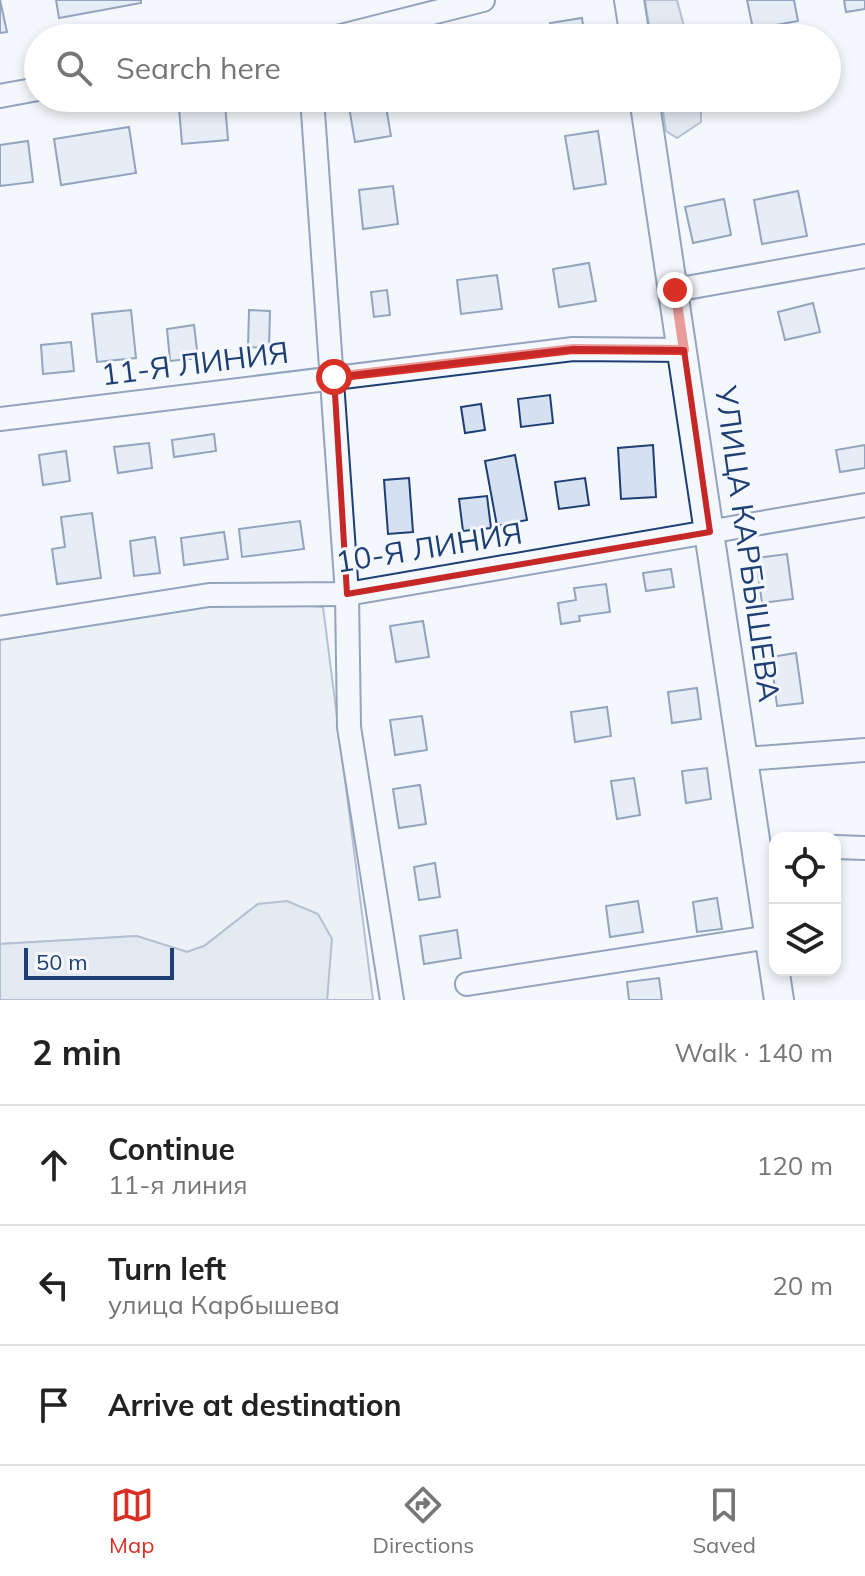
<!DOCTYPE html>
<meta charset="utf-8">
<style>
:root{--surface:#fff;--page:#f6f6f6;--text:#222;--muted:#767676;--line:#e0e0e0;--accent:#d93025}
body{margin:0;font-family:Mulish,sans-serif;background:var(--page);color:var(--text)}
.controls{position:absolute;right:24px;bottom:24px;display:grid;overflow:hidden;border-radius:16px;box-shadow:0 4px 12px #0003}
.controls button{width:72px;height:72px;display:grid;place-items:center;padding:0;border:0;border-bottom:2px solid var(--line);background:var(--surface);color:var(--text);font:40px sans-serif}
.scale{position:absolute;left:24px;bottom:20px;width:150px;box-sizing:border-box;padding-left:8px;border:4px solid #1d3f73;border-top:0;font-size:22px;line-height:28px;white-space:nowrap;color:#1d3f73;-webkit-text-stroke:6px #f4f7fb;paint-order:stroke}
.stop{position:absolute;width:24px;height:24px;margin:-18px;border:6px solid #d93025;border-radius:50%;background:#fff}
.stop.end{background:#d93025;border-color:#fff;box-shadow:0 2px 8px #0008}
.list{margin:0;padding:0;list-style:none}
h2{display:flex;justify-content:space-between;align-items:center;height:104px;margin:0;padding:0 32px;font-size:34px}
h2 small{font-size:26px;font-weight:400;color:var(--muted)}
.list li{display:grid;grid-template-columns:52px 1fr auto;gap:24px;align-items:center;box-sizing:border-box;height:120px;padding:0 32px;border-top:2px solid var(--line)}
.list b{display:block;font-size:30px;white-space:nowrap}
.list p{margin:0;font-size:26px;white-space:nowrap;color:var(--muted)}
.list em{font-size:26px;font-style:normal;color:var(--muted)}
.icon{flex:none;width:44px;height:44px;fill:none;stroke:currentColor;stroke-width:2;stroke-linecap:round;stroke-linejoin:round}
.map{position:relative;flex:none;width:865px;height:1000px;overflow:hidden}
.search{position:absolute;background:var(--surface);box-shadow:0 4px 12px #0003;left:24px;right:24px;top:24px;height:88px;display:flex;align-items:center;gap:20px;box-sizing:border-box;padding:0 28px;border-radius:44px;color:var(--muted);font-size:30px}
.sheet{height:464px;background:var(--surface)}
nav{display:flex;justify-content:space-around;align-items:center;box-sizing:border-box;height:112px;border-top:2px solid var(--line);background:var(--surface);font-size:22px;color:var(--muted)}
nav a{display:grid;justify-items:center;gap:4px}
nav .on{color:var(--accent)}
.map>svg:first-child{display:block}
</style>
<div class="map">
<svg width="865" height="1000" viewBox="0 0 865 1000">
<rect width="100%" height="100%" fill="#f4f7fb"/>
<!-- green -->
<polygon fill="#e3e9f0" stroke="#687fa3" stroke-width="2" points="214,599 323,607 373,1000 327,1000 331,939 258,904 204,946 187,952 136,936 0,944 0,634"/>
<!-- water -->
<g fill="#cfd7e4" stroke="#687fa3" stroke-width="2">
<polygon points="645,0 677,0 687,38 651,38"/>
<polygon points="661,98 701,98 701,122 677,138 666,131"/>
<polygon points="287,901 318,914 332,939 327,1000 0,1000 0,944 137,936 187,952 204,946 258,904"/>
</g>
<!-- building -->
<g fill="#d5e0f0" stroke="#1d3f73" stroke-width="2">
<polygon points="0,0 7,32 0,33"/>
<polygon points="56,0 141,0 141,3 59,18"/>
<polygon points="747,0 794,0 798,21 753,29"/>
<polygon points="844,0 865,0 865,9 846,12"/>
<polygon points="582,18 585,38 553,38 550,23"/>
<polygon points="561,98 593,98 594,102 562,107"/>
<polygon points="385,101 391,136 355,142 349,107"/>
<polygon points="225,104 228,140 182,144 179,108"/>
<polygon points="129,127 136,173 61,185 54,139"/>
<polygon points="598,131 606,184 574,189 565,136"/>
<polygon points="28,141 33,182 0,186 0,145"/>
<polygon points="393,186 398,224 363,229 359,190"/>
<polygon points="798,191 807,236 762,244 754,200"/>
<polygon points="724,199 731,235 693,243 685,207"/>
<polygon points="589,263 596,301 559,307 553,269"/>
<polygon points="497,275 502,309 461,314 457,280"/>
<polygon points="387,290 390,315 374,317 371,292"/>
<polygon points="813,303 820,332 785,340 778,312"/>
<polygon points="131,310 136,358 97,362 92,314"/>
<polygon points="249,310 270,311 269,348 248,347"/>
<polygon points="194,325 198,358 170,361 167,329"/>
<polygon points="71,342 74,371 43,374 41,345"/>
<polygon points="550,395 553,423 521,427 518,399"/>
<polygon points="481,404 485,430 465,433 461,407"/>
<polygon points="214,434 216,451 174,457 172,440"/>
<polygon points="149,443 152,468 118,473 114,447"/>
<polygon points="653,445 656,497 621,499 618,448"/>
<polygon points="865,445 865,468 840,472 836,450"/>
<polygon points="66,451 70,481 43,485 39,455"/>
<polygon points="515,455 527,520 497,526 485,461"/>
<polygon points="409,478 413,532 388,534 384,480"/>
<polygon points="585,478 589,505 559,509 555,482"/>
<polygon points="487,496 491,528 463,531 459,499"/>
<polygon points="92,513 101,578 57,584 52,549 65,547 61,517"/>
<polygon points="300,521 304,549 242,557 239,529"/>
<polygon points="224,532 228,559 184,565 181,538"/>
<polygon points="155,537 160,573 134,576 130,541"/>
<polygon points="787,554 793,599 762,603 756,558"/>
<polygon points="671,569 674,587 646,591 643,573"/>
<polygon points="606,584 610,612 579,616 580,621 561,624 558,603 576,600 574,588"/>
<polygon points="423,621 429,657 396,662 390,626"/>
<polygon points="796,653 803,703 777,706 771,657"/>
<polygon points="697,688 701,719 672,723 668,692"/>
<polygon points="607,707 611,736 575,742 571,712"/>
<polygon points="422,716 427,750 395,755 390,720"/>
<polygon points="707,768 711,799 686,803 682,771"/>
<polygon points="634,778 640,815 617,819 611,781"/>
<polygon points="420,785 426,824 399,828 393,789"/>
<polygon points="435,863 440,897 419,900 414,867"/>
<polygon points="717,898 722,929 697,932 693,902"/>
<polygon points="638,901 643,932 610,937 606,906"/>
<polygon points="457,930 461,958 424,964 420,936"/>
<polygon points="659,978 662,1000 629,1000 627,982"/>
</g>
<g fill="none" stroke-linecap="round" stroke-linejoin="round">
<defs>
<g id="minor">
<polyline points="333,38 483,0"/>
<polyline points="0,96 38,89"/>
<polyline points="312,98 347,594 349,727 392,1000"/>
<polyline points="675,290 865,256"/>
<polyline points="0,419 573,349 684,350"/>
<polyline points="0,628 209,595 347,594 865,505"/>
<polyline points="744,759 865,750"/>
<polyline points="835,847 865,848"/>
<polyline points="467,984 770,937"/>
</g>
<g id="major">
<polyline points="629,0 635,38"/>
<polyline points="644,98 779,1000"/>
</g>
</defs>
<!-- minor casing -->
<use href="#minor" stroke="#1d3f73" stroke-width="26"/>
<!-- major casing -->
<use href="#major" stroke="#1d3f73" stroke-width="32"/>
<!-- minor -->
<use href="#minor" stroke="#f4f7fb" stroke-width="22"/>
<!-- major -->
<use href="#major" stroke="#f4f7fb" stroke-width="28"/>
</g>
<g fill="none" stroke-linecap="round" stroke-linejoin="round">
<!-- route -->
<polyline stroke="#d93025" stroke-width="10" points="334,377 573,349 684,350 675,290"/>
</g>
<!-- marked area -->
<path d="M0 0H865V1000H0ZM573,349L684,350L710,532L347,594L334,377Z" fill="#f4f7fb" fill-opacity=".55" fill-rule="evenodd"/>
<path fill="none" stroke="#c62828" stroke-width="6" stroke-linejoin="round" d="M573,349L684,350L710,532L347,594L334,377Z"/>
<g text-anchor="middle" stroke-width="6" stroke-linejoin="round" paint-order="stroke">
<!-- street labels -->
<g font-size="30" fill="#1d3f73" stroke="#f4f7fb">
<text transform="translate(195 364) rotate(-7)" y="10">11-Я ЛИНИЯ</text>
<text transform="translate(747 544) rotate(82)" y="10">УЛИЦА КАРБЫШЕВА</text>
<text transform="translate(429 548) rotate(-9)" y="10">10-Я ЛИНИЯ</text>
</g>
</g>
</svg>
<div class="controls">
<button><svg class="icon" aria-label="locate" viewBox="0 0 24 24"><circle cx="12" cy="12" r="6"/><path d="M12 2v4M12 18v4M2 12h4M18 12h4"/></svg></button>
<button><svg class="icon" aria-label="layers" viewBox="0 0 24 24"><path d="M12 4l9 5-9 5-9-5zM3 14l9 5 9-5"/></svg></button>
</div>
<div class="scale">50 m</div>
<div class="stop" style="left:334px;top:377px"></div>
<div class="stop end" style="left:675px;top:290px"></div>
<div class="search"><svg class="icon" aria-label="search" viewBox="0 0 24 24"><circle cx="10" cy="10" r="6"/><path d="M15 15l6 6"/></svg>Search here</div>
</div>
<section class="sheet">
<h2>2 min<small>Walk · 140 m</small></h2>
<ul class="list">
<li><svg class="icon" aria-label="ahead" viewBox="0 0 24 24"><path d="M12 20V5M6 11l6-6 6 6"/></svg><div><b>Continue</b><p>11-я линия</p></div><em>120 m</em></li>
<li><svg class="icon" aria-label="left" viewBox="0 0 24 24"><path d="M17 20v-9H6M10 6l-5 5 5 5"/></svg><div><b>Turn left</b><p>улица Карбышева</p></div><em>20 m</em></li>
<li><svg class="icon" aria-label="arrive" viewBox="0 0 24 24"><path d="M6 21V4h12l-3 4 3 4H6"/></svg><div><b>Arrive at destination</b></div></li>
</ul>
</section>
<nav>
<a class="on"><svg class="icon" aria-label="map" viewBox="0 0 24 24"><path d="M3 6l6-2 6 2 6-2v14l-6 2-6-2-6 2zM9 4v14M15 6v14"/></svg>Map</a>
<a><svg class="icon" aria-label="directions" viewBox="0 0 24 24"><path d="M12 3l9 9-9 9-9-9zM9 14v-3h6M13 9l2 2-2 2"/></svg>Directions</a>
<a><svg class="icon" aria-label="saved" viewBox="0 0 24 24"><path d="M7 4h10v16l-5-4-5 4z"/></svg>Saved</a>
</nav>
